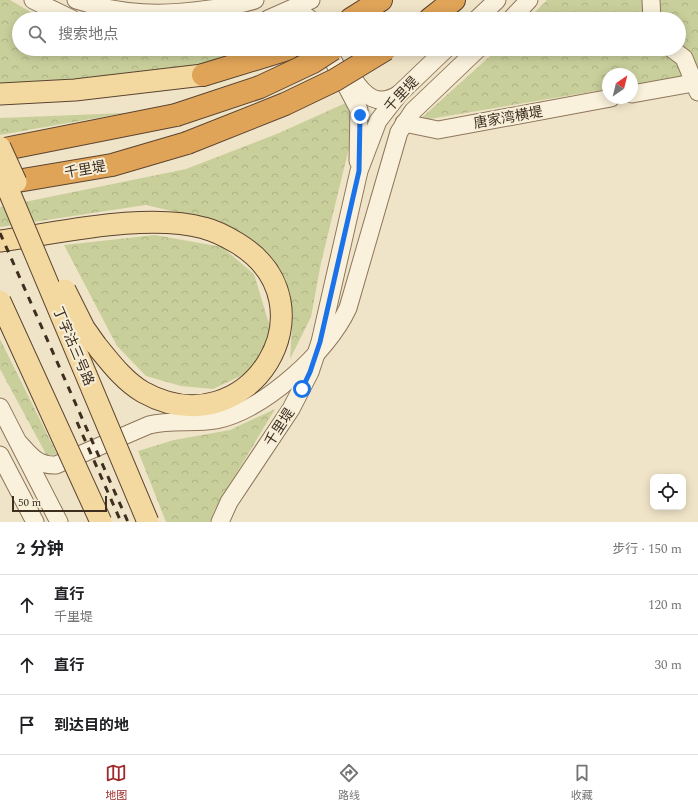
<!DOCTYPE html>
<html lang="zh">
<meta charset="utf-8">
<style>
:root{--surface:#fff;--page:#f6f6f6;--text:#202124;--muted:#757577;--line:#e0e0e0;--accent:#9e2a2b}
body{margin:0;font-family:Spectral,"Noto Sans SC",serif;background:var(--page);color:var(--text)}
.controls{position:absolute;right:12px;bottom:12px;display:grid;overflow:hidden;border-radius:8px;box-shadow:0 2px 10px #0003}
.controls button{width:36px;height:36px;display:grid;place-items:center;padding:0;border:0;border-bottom:1px solid var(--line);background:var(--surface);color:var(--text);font:20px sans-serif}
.compass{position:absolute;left:602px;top:68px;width:36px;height:36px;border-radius:50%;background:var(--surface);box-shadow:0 2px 10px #0003;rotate:35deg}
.scale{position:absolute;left:12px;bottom:10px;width:95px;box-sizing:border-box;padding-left:4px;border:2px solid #3d2e20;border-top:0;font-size:11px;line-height:14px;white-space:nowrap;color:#3d2e20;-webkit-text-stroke:3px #f7eed8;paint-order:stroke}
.stop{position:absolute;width:12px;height:12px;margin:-9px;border:3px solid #1a73e8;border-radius:50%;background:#fff}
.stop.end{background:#1a73e8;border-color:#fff;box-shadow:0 1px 4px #0008}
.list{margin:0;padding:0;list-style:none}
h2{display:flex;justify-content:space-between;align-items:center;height:52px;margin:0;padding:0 16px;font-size:17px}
h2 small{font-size:13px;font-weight:400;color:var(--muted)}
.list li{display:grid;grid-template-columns:26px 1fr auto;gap:12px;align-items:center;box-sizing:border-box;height:60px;padding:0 16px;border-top:1px solid var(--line)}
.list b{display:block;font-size:15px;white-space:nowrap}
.list p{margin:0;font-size:13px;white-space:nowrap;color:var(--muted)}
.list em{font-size:13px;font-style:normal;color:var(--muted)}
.icon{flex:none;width:22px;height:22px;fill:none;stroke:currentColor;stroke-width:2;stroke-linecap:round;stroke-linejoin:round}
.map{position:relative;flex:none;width:698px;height:522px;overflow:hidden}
.search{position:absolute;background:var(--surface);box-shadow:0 2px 10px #0003;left:12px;right:12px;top:12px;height:44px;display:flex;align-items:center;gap:10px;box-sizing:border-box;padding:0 14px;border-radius:22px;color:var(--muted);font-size:15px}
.sheet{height:232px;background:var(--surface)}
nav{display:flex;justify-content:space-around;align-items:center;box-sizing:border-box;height:56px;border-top:1px solid var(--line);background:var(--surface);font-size:11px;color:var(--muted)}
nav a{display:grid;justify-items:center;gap:2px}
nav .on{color:var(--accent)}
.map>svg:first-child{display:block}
</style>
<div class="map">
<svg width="698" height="522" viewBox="0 0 698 522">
<defs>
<pattern id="forest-crowns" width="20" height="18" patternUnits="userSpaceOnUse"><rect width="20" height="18" fill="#c9cf9b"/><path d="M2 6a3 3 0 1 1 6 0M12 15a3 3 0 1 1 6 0" fill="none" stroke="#aeb285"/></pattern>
</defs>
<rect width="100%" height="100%" fill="#f0e4c8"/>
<!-- forest -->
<g fill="url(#forest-crowns)">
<polygon points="0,0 10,0 43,19 19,19 19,49 267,49 226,64 0,91"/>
<polygon points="547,0 698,0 698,74 632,85 632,74 608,74 608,89 418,121 498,49 679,49 679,19 528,19"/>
<polygon points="350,101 357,115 321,263 311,317 290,359 293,313 285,278 256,243 214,221 146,205 0,227 0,207 186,169 279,133"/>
<polygon points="125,113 0,135 0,118"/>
<polygon points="155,235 222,247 254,274 270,327 266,353 247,373 213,389 181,386 146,376 117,346 64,245"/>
<polygon points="0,339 57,454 47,456 0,369"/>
<polygon points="275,409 214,511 210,522 166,522 138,451 174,440 230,430"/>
</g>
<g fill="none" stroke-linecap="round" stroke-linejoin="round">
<defs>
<g id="minor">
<polyline points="33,0 72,19"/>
<path d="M76,0C122,15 163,16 210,9C226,7 240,5 255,0"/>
<polyline points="651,0 652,19"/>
<polyline points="288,11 297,10 310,19"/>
<polyline points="268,19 311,0"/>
<polyline points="477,19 497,0"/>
<polyline points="511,19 529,0"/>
<polyline points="327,49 359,110 358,161"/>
<polyline points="672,49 684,58 698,92"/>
<path d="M353,78C364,96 378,108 399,94"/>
<polyline points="632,94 698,82"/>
<polyline points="404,123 438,130 611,98"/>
<polyline points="0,407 59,522"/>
<path d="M20,444C31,456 38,466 56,465L149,425C172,419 194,424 216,420C264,410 328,352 348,308L399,132L413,111L478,49"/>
<polyline points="0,455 35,522"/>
<polyline points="220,522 229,502 291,409 310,372 320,342 359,171 378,121 399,94 446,49"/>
</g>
<g id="major">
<polyline points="0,94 75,90 203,75"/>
<path d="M0,241C59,233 147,212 204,228C216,231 227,237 237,243C338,304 249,451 143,392C124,381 110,362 96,345"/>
</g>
<g id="highway">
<polyline points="351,19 381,0"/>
<polyline points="430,19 454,0"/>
<polyline points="203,75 288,49"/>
<polyline points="0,150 176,115"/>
<polyline points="0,184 112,165 187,143"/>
</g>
</defs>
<!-- minor casing -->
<use href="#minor" stroke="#8d765c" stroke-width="19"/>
<!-- major casing -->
<use href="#major" stroke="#5b4430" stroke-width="23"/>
<!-- highway casing -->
<use href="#highway" stroke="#5b4430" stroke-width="24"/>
<!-- minor -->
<use href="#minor" stroke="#faf1dc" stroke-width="17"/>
<!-- major -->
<use href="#major" stroke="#f3d9a0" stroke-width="21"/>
<!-- highway -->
<use href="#highway" stroke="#e0a458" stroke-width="22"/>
<!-- rail -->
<g stroke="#3d2e20" stroke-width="3" stroke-dasharray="7 7" stroke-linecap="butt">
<polyline points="0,233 128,522"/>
<polyline points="77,422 121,522"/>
</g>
<defs>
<g id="major-bridge">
<polyline points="0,147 16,182"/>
<polyline points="0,170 148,522"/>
<polyline points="65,290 84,328 96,345"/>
<polyline points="0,301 101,522"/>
</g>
<g id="highway-bridge">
<polyline points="176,115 260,87 313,62 333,49"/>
<polyline points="187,143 285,104 335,80 386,49"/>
</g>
</defs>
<!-- major-bridge casing -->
<use href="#major-bridge" stroke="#5b4430" stroke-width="23" stroke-linecap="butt"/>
<!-- highway-bridge casing -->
<use href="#highway-bridge" stroke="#5b4430" stroke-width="24" stroke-linecap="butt"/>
<!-- major-bridge -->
<use href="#major-bridge" stroke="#f3d9a0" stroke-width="21"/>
<!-- highway-bridge -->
<use href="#highway-bridge" stroke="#e0a458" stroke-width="22"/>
</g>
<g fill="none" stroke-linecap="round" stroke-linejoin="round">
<!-- route -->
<polyline stroke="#1a73e8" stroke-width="5" points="302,389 310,372 320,342 359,171 360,115"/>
</g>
<g text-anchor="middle" stroke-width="4" stroke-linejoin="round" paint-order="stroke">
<!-- street labels -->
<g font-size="14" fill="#3d2e20" stroke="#f7eed8">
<text transform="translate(401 94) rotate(-47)" y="5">千里堤</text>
<text transform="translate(508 117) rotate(-10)" y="5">唐家湾横堤</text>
<text transform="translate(85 169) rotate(-10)" y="5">千里堤</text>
<text transform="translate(74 346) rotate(67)" y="5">丁字沽三号路</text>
<text transform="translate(279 427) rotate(-57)" y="5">千里堤</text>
</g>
</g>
</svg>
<div class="controls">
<button><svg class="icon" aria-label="locate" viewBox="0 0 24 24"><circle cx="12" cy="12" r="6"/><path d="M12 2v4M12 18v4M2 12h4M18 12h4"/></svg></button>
</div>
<svg class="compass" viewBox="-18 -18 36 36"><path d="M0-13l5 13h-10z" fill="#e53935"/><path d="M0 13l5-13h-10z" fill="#757577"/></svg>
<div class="scale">50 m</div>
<div class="stop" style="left:302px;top:389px"></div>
<div class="stop end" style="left:360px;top:115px"></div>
<div class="search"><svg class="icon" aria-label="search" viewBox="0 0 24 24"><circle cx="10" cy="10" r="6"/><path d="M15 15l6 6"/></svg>搜索地点</div>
</div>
<section class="sheet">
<h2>2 分钟<small>步行 · 150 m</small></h2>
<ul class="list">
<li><svg class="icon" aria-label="ahead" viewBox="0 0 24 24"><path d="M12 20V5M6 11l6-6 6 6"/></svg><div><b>直行</b><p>千里堤</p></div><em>120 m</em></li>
<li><svg class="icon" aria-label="ahead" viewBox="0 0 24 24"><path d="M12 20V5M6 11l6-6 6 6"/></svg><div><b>直行</b></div><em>30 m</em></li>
<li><svg class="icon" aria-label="arrive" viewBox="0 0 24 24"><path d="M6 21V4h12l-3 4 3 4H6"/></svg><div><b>到达目的地</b></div></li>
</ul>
</section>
<nav>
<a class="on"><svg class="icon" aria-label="map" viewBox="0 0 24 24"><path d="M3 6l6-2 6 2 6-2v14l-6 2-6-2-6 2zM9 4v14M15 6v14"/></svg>地图</a>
<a><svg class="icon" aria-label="directions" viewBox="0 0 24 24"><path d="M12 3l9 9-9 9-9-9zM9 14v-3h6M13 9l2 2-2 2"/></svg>路线</a>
<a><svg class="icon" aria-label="saved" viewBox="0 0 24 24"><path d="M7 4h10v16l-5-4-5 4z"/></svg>收藏</a>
</nav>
